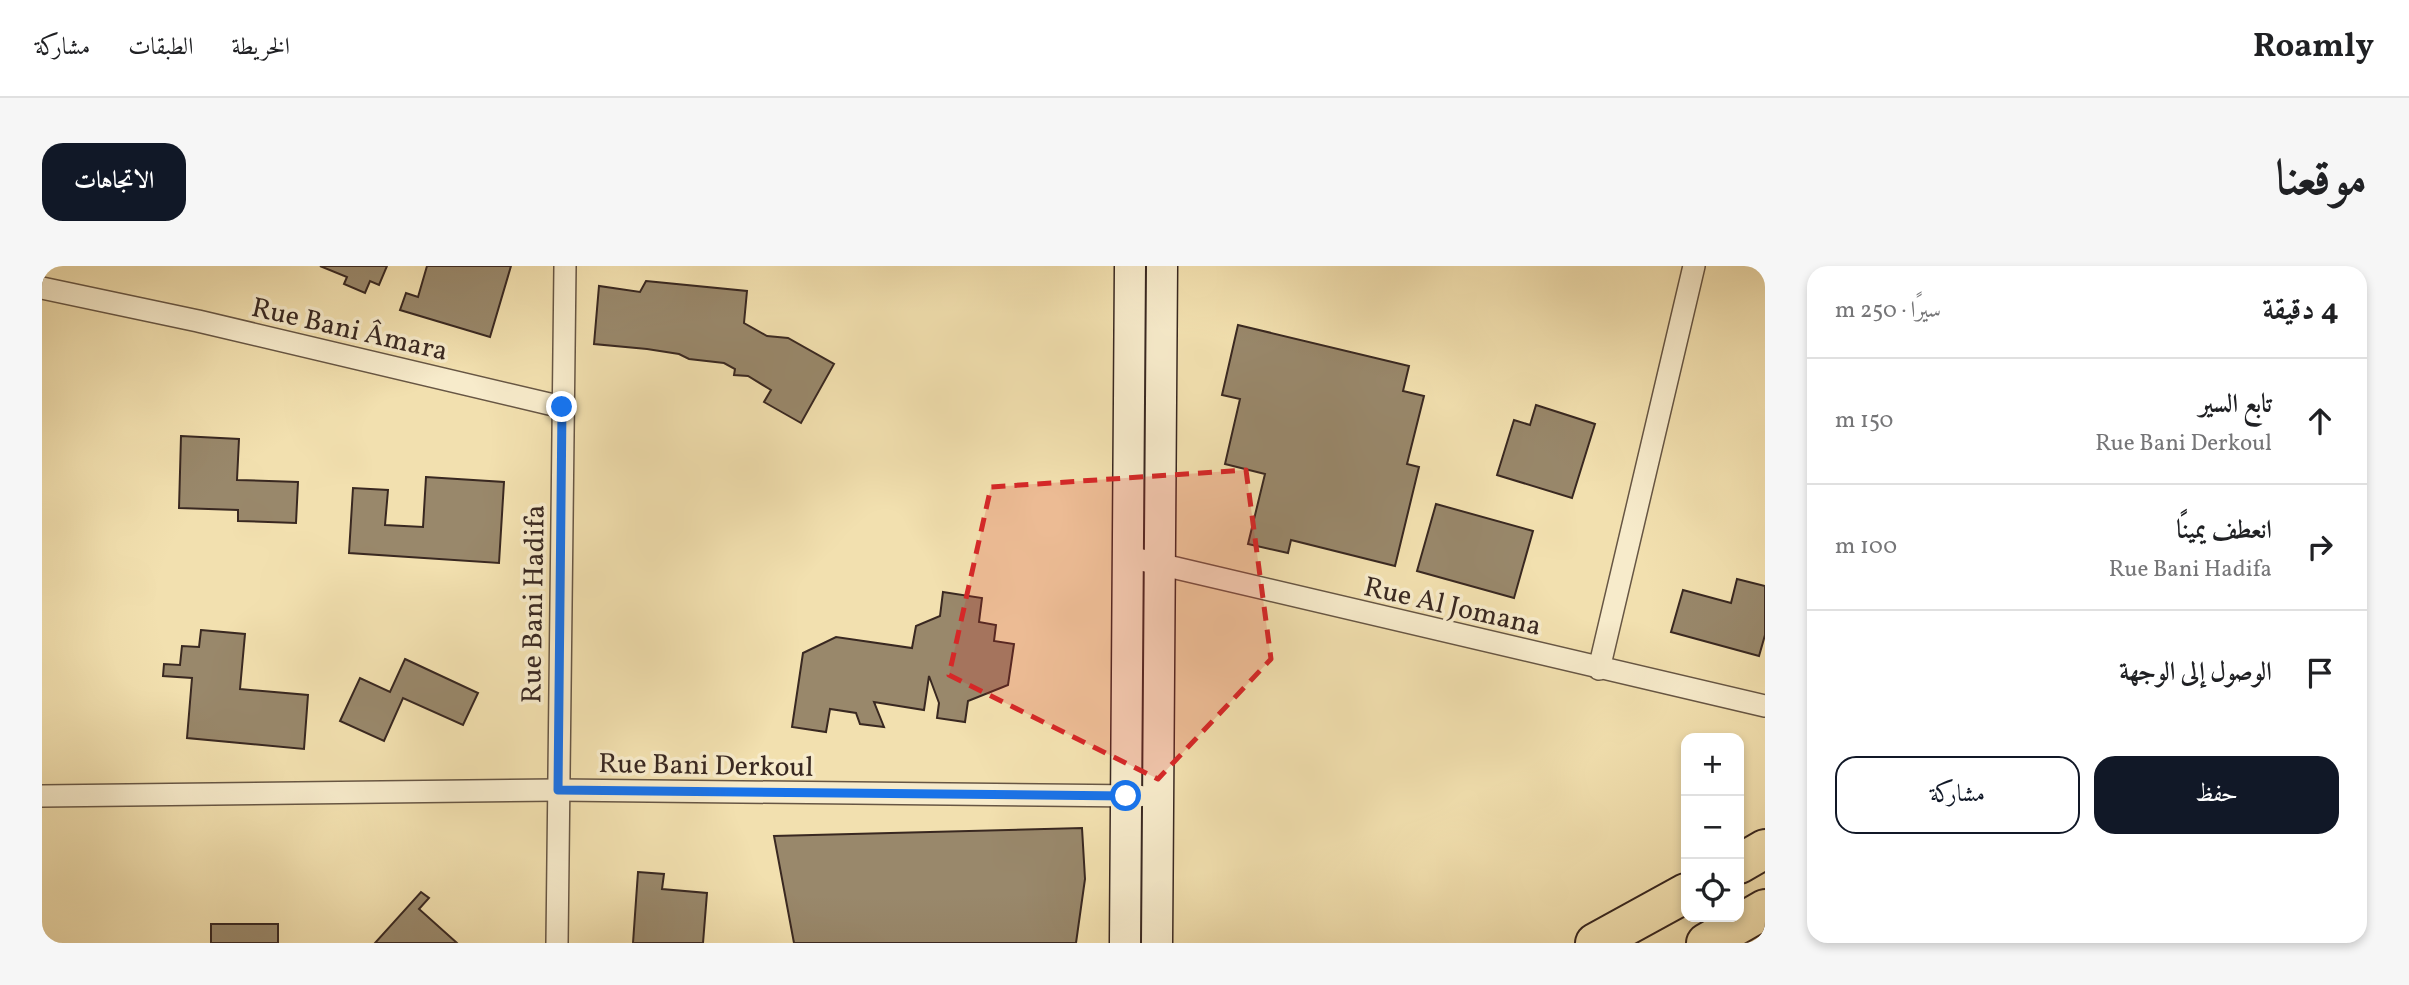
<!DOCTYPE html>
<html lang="ar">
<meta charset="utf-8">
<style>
:root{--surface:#fff;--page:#f6f6f6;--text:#202124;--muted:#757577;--line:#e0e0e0;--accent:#111827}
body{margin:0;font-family:Vollkorn,Amiri,serif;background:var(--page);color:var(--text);direction:rtl}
.controls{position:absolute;right:21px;bottom:21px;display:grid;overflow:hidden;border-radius:14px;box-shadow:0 4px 10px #0003}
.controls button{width:63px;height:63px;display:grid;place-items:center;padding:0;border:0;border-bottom:2px solid var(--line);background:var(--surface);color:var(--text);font:35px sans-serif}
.stop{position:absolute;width:21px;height:21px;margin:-16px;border:5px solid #1a73e8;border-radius:50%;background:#fff}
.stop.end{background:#1a73e8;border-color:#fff;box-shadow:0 2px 7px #0008}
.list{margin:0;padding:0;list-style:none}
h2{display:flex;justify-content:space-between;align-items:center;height:91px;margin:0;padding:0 28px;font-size:30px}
h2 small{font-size:23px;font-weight:400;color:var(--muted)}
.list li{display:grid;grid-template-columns:46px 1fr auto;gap:21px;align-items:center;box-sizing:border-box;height:126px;padding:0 28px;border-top:2px solid var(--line)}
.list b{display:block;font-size:26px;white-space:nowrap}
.list p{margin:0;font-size:23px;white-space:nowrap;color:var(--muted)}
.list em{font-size:23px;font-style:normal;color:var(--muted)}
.actions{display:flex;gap:14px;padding:21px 28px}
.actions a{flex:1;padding:16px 0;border:2px solid var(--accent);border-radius:21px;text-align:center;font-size:24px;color:var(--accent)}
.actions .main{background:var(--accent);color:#fff}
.icon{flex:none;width:38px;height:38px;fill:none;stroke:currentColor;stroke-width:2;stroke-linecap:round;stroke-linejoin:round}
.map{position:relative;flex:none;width:1723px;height:677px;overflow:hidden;direction:ltr;border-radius:21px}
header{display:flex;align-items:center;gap:42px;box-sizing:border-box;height:98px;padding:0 35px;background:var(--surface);border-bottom:2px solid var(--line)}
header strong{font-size:33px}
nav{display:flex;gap:38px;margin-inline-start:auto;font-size:24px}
.intro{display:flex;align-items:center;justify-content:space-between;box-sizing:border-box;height:168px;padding:0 42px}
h1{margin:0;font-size:49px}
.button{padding:18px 32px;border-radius:21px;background:var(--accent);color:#fff;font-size:24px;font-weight:700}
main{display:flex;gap:42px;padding:0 42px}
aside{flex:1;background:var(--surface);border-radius:21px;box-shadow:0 4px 10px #0003}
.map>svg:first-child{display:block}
</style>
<header>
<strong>Roamly</strong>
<nav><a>الخريطة</a><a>الطبقات</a><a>مشاركة</a></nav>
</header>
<div class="intro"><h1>موقعنا</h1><a class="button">الاتجاهات</a></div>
<main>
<aside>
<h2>4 دقيقة<small>سيرًا · 250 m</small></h2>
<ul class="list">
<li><svg class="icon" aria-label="ahead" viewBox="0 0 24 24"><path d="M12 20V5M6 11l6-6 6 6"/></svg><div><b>تابع السير</b><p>Rue Bani Derkoul</p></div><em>150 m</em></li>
<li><svg class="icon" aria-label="right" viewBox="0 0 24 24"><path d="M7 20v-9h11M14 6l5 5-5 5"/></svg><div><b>انعطف يمينًا</b><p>Rue Bani Hadifa</p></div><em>100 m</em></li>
<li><svg class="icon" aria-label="arrive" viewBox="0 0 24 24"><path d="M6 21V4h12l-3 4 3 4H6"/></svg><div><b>الوصول إلى الوجهة</b></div></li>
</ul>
<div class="actions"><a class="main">حفظ</a><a>مشاركة</a></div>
</aside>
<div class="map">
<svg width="1723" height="677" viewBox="0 0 1723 677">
<rect width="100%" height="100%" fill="#f2e0af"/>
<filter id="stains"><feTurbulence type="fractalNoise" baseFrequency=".00286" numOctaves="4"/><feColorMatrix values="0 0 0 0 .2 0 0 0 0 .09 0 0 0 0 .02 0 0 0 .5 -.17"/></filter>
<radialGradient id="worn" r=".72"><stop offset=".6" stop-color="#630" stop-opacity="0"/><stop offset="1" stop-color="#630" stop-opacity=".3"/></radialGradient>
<!-- building -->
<g fill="#99886b" stroke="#392821" stroke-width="2">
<polygon points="278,0 345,0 337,19 328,15 323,27 302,18 305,11"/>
<polygon points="385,0 469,0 448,71 358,44 364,27 376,31"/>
<polygon points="604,15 705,25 702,57 725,70 746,72 792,98 759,157 722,136 729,124 706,110 692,109 693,103 682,97 647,93 637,88 605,83 552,78 557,20 598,26"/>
<polygon points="1196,59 1367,100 1361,125 1382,130 1365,198 1377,201 1353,300 1249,274 1246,287 1206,278 1223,208 1183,198 1198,133 1180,129"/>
<polygon points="1494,139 1553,158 1530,232 1455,209 1472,154 1488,159"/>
<polygon points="139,170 197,173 195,214 256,216 254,257 196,255 196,244 137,242"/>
<polygon points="384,211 462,216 457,297 307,287 311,222 346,224 343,259 381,261"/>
<polygon points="1394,238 1491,265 1472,332 1375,305"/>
<polygon points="1695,313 1723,320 1723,369 1717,390 1629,366 1641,324 1689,337"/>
<polygon points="901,326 940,332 937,356 954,359 952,375 972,378 966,419 926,435 923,456 895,452 897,437 887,410 882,444 832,436 842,461 818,458 814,447 788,443 784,466 750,461 761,387 794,371 870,382 874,360 898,350"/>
<polygon points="159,364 203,368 198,423 266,429 262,483 145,472 150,412 121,410 122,398 138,399 140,380 157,381"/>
<polygon points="363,393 436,427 421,459 361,432 342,475 298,455 318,412 348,426"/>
<polygon points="1040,562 1043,613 1034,677 752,677 732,570"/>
<polygon points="596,606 622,608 620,623 665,627 661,677 591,677"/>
<polygon points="379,626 387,632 377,643 415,677 333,677"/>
<rect x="169" y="658" width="67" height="19"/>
</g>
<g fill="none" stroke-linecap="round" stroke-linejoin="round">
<defs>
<g id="street">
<polyline points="0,22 156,55 520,141"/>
<polyline points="1087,291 1723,440"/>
<polyline points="1557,403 1652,0"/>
<polyline points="0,530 516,524 1097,530"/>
<polyline points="515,677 523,0"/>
</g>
<g id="secondary">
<polyline points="1083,677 1088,0"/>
<polyline points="1115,677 1120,0"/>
</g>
<g id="highway">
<polyline points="1697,598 1723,583"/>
<polyline points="1553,677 1644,627"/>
<polyline points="1664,677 1723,643"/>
</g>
</defs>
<!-- street casing -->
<use href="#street" stroke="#675644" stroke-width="24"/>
<!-- secondary casing -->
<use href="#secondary" stroke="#392821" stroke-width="33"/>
<!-- highway casing -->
<use href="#highway" stroke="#392821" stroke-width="42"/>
<!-- street -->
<use href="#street" stroke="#f7ebcb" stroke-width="21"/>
<!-- secondary -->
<use href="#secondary" stroke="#f7ebcb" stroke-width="30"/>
<!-- highway -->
<use href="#highway" stroke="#f2e0af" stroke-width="38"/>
</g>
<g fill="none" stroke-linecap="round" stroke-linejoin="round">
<!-- route -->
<polyline stroke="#1a73e8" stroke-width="9" points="520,141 516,524 1084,530"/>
</g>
<!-- marked area -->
<path fill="#d62828" fill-opacity="0.2" stroke="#d62828" stroke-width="5" stroke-dasharray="14 9" stroke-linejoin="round" d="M1204,204L1229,393L1116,513L907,409L949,221Z"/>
<g text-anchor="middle" stroke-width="7" stroke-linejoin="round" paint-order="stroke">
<!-- street labels -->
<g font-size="28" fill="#392821" stroke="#f7ebcb">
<text transform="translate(308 62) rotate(13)" y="10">Rue Bani Âmara</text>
<text transform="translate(490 338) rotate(-89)" y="10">Rue Bani Hadifa</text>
<text transform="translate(1411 339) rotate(13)" y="10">Rue Al Jomana</text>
<text transform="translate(664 498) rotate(1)" y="10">Rue Bani Derkoul</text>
</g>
</g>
<rect width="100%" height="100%" filter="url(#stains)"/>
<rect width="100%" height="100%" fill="url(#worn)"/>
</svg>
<div class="controls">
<button>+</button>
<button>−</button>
<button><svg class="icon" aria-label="locate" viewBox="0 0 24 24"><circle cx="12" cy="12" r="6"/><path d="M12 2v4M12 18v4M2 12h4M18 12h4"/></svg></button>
</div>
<div class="stop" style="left:1084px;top:530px"></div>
<div class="stop end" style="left:520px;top:141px"></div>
</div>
</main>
